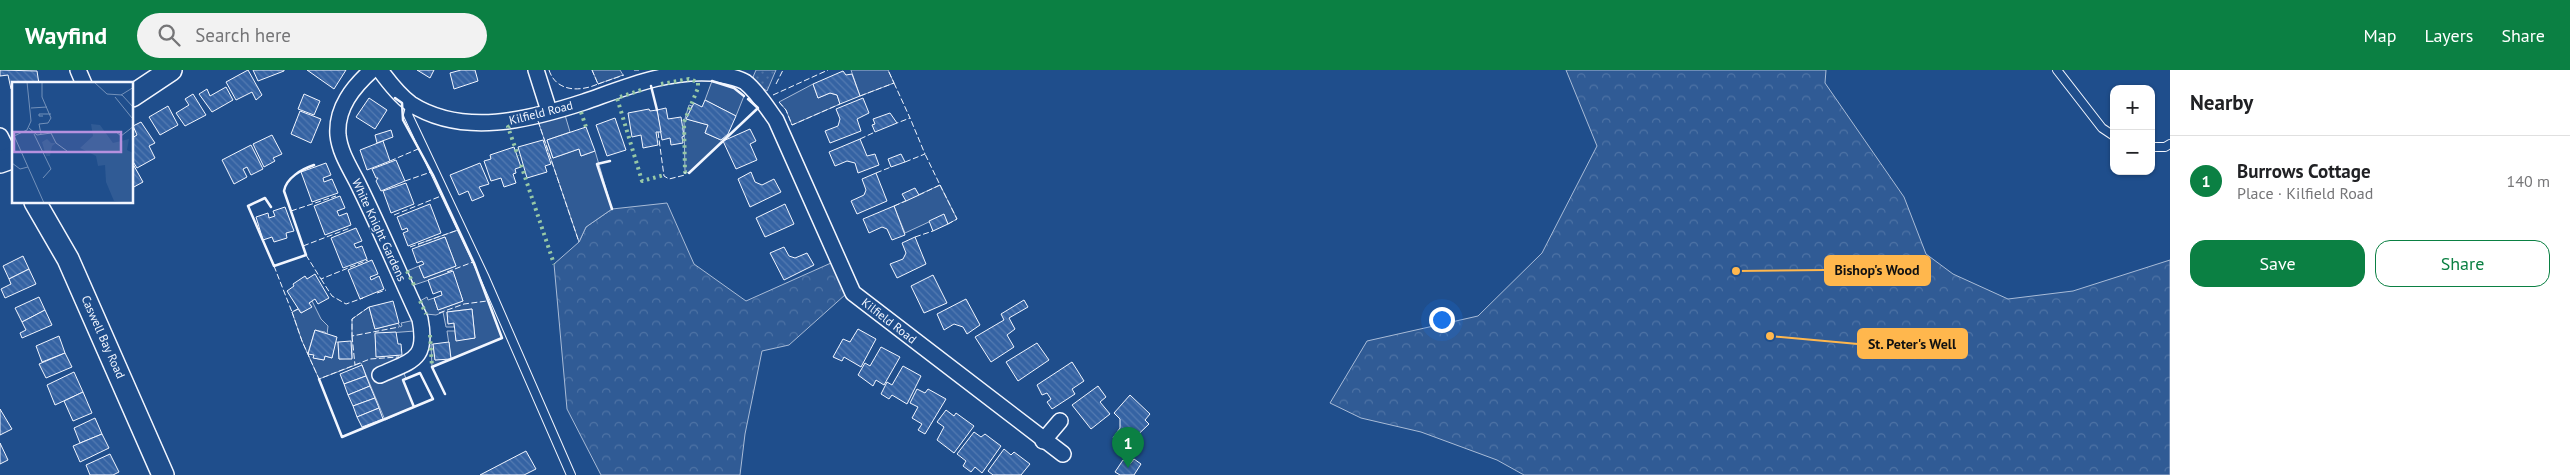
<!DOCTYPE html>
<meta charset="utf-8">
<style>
:root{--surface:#fff;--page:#f2f2f2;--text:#202124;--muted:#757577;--line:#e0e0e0;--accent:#0b8043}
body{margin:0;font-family:"PT Sans",sans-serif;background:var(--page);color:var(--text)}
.controls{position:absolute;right:15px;top:15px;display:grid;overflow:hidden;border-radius:10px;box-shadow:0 1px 4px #0004}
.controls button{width:45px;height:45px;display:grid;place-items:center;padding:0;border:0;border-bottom:1px solid var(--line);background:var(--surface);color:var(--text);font:25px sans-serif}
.you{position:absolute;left:1441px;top:249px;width:18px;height:18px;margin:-12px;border:4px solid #fff;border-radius:50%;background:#1a73e8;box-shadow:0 0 0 8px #1a73e833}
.badge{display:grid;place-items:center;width:32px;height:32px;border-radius:50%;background:var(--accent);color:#fff;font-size:16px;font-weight:700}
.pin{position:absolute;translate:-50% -41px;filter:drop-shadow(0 1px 2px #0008)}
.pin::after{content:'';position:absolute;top:26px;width:18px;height:15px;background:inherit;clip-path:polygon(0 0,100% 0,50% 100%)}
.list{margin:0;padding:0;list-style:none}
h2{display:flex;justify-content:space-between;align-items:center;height:65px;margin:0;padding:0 20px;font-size:21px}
h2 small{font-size:16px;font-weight:400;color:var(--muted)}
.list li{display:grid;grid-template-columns:32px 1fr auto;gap:15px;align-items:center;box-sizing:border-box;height:90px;padding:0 20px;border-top:1px solid var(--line)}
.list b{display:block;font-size:19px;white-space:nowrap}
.list p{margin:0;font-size:16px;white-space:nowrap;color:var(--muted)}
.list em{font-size:16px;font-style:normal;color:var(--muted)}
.actions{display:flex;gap:10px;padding:15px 20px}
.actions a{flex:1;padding:11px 0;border:1px solid var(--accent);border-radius:15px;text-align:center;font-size:18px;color:var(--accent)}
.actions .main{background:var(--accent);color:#fff}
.icon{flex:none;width:28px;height:28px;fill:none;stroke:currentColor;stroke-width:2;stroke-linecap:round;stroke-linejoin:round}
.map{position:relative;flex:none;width:2170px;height:405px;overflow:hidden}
header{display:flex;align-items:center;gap:30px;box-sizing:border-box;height:70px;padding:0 25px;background:var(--accent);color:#fff}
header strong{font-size:24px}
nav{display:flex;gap:28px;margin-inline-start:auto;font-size:18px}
.search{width:350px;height:45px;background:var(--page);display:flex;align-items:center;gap:12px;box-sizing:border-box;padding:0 18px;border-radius:28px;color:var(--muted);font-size:19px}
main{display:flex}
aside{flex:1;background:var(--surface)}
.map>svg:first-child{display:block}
</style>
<header>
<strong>Wayfind</strong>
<div class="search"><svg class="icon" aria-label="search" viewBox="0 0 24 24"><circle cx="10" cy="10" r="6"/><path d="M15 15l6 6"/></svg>Search here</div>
<nav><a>Map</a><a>Layers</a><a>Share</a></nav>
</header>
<main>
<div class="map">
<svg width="2170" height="405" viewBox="0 0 2170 405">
<defs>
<pattern id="grass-dots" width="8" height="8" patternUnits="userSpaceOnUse" patternTransform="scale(1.25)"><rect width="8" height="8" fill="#305b95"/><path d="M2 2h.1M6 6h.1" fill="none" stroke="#4e73a5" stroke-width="1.8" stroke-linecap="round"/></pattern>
<pattern id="forest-crowns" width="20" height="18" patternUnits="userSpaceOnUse" patternTransform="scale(1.25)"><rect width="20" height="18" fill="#305b95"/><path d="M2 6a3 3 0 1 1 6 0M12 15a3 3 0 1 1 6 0" fill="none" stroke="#4e73a5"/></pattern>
<pattern id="building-back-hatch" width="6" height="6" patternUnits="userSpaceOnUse" patternTransform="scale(1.25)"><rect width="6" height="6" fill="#3563a3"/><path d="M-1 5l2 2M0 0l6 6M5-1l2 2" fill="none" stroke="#537ab1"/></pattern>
</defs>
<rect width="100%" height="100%" fill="#1f4e8c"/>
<!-- grass -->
<polygon fill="url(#grass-dots)" stroke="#a8bbd7" points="756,0 776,0 767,21 755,13 753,7"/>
<!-- forest -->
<g fill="url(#forest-crowns)" stroke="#a8bbd7">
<polygon points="1566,0 1826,0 1825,13 1904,127 1926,184 1953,204 2008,229 2073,221 2170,190 2170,405 1524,405 1497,390 1421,362 1361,348 1330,333 1367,271 1478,246 1542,183 1597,76"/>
<polygon points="667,133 694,194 746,231 831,193 846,224 789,275 762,281 745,364 740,405 601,405 567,339 554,194 579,172 586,157 612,139"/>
</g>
<!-- built -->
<g fill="#305b95" stroke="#a8bbd7">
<polygon points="592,0 620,0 623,5 598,14"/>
<polygon points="851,0 888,0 894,13 860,26"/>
<polygon points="712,11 734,18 744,26 736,46 705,30"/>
<polygon points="813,14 818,28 830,23 837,25 840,34 792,55 786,40 779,32"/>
<polygon points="689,35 692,36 687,49 708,55 705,63 721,70 729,65 689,103 685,102 684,52"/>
<polygon points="565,45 570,62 547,70 553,88 579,79 581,86 595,81 612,139 586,157 579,172 538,51"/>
<polygon points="940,115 957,149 948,154 944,145 905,163 894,136"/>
<polygon points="458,160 474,193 502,268 432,297 431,275 433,274 435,290 451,288 447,261 455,261 456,270 475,268 472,239 447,242 448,253 454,253 454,257 446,257 443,242 436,245 426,244 420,231 427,227 428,230 434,228 438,240 463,231 453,202 414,215 407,201 419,196 424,208 456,196 445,167 420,177 418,174"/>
<polygon points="312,231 321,249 328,256 327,265 325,262 315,260 308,283 314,285 314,288 324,290 325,286 332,288 335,272 338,272 339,289 352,288 352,249 369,237 375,259 398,253 400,257 402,256 401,253 415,250 415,261 375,264 377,287 398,285 406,309 403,310 414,337 385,350 361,293 319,309 302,271 292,242 298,239 301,243 311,237 309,233"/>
</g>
<!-- building -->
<g fill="url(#building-back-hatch)" stroke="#f2f6ff">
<polygon points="0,0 37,1 39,14 14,14 14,19 11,19 8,5 0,6"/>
<polygon points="248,0 262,25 256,30 252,22 236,30 226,12"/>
<polygon points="253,0 284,0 284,1 258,11"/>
<polygon points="307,0 346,0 334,19"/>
<polygon points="417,0 434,0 430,8"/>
<polygon points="461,0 475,0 478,11 454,19 450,3"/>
<polygon points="843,1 846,5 852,4 860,26 840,34 837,25 830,23 818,28 813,14"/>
<polygon points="226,17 233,30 212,42 199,24 207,19 210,26"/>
<polygon points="193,24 206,45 185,56 176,43 189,35 185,29"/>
<polygon points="304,24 320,31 314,45 298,39"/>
<polygon points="369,28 387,40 375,59 356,47"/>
<polygon points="863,28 869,43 857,49 861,61 830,73 825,61 838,56 840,49 836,39"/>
<polygon points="705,30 736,46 728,64 721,70 705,63 708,55 686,49 694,33 702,37"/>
<polygon points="168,36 178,55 160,65 149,47"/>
<polygon points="666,38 668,49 681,47 684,66 682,67 683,73 671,75 670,68 662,70 657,40"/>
<polygon points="649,39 650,41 657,40 661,62 656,62 658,75 643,78 641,65 632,67 628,43"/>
<polygon points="300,41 321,49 311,73 291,64"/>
<polygon points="890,43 897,53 875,62 872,55 875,54 873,49"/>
<polygon points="615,48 626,80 607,86 596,55"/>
<polygon points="141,52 155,73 149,76 155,88 137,98 132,90 132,68 137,65 133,56"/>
<polygon points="586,57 595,81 581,86 579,79 553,88 547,70"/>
<polygon points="750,59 756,71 750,74 757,90 736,99 723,71"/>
<polygon points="391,60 393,67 377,73 375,65"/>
<polygon points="272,65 282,84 273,88 275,91 264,97 253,74"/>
<polygon points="860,69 867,86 875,84 879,95 858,103 855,93 847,91 835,96 829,82"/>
<polygon points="543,70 551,94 545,96 547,102 527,108 518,77"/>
<polygon points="383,71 390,91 367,100 360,80"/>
<polygon points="251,75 263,99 251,105 247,97 243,99 247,107 234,114 222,90"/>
<polygon points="514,77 521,97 515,99 516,103 513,104 516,113 504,117 501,108 491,111 484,91 491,89 490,85"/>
<polygon points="901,84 905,92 891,97 888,89"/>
<polygon points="396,90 405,111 381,121 376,111 378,108 376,108 372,99"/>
<polygon points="326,93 331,105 323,108 324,112 332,109 338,123 312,132 301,102"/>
<polygon points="480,93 489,114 479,117 484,126 472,131 468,121 459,125 450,105"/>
<polygon points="133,94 143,112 132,118 132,94"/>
<polygon points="751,102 755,112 762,115 774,109 781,122 750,137 738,109"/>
<polygon points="876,103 887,131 857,144 851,131 864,125 866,120 862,109"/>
<polygon points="406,113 414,134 391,143 383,121"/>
<polygon points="915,118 919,125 906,131 902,124"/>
<polygon points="340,126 345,138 337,141 339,146 347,143 351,155 325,165 314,136"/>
<polygon points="430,134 441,163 408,176 403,163 408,161 407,158 402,160 397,147"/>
<polygon points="785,134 794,154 765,167 756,148"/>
<polygon points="894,136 905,165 892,170 887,159 882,157 869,163 863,149"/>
<polygon points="285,137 294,161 286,163 287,168 274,172 272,167 263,170 256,147 268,143 269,148 275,146 273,141"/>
<polygon points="944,144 948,154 933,161 929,151"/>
<polygon points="356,158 362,171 354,174 356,178 362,176 367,189 343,198 331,168"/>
<polygon points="445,167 456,196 424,208 419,196 424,194 422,191 417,193 412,179"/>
<polygon points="915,167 926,194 897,208 890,194 903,189 906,183 902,173"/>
<polygon points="784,177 789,186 795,188 807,183 814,195 784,210 770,183"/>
<polygon points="23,186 29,199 9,209 3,196"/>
<polygon points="372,190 378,204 370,207 371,210 379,206 384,219 360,229 348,200"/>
<polygon points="29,199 36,214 5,228 1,219 11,214 9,209"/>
<polygon points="453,201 463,231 438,240 434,228 442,225 441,221 433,224 428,210"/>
<polygon points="315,204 329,228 318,234 315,229 309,233 312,237 301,243 287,221 294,216 293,214 305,206 307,209"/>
<polygon points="933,205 947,233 924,243 911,216"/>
<polygon points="39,227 45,240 22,252 15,238"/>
<polygon points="966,229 980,255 967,264 963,257 954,254 944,260 937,244"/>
<polygon points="1024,230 1028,237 1009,248 1015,259 1007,265 1014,277 991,292 975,267 1004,250 1001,244"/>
<polygon points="393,231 399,253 375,259 369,237"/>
<polygon points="472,239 475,268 456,271 454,253 448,254 447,242"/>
<polygon points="45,240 52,255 22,268 20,263 26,260 22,252"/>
<polygon points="858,259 876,269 861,297 844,287 842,291 833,287 843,269 850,272"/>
<polygon points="315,260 337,267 332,288 325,286 324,290 313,288 314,285 308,284"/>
<polygon points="396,262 398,274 401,274 402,285 376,287 375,263"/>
<polygon points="59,266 65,283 42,292 36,276"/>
<polygon points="351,271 352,289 339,289 338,272"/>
<polygon points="449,272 451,289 435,290 433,274"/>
<polygon points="1037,273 1049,290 1018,311 1006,292"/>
<polygon points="881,277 900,287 884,315 876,310 873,316 858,305 865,293 870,296"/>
<polygon points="65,283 72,297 46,308 39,294"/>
<polygon points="1072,292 1084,311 1072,319 1075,324 1052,339 1047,332 1051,329 1047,323 1042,325 1037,315"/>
<polygon points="362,295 366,306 344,314 340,304"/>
<polygon points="903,296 921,306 907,334 892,325 889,329 881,324 887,312 892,315"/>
<polygon points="74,302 83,322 55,335 47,315"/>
<polygon points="366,306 370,316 348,325 344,314"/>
<polygon points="370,316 375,328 353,336 348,325"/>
<polygon points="1098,316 1106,327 1100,332 1110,344 1091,359 1072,335"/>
<polygon points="917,319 925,323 928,319 946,329 925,364 918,360 922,354 912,348 918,337 910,333"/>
<polygon points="83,322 92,343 73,351 64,331"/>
<polygon points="1130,325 1150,344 1145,350 1149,354 1124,378 1113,368 1120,358 1120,349 1114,343"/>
<polygon points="375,328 379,338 357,347 353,336"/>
<polygon points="379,338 383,349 362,357 357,347"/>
<polygon points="0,339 12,359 0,365"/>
<polygon points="946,340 954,346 956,343 974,356 954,383 937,370 944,357 937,352"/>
<polygon points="95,348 102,364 80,373 74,358"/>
<polygon points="974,362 981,367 985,364 1001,376 982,403 975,397 971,402 963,396 966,391 957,384"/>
<polygon points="102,364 109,378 80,392 73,376"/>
<polygon points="0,373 8,390 0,394"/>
<polygon points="1004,379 1011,385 1014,382 1030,394 1021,405 993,405 988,401"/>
<polygon points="526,381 536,399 524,405 480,405"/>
<polygon points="110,384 119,402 113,405 90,405 86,395"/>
<polygon points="1134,389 1141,394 1134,405 1120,405 1115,402 1123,390 1130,394"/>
</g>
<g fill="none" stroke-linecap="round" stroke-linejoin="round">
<defs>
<g id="lane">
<polyline points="2057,0 2102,58 2114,66"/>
<polyline points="411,33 408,45 485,208 571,405"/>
<polyline points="2151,77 2165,77 2170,74"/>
</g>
<g id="street">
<polyline points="78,0 84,14"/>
<path d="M372,0C353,17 336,38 338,65C340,85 353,102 361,120C382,163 400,206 420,249C428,290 413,290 380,305"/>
<path d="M380,0C388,11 400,26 411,34C463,67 529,50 584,32C627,17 666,0 712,3C722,5 737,7 745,12C758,22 767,38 776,50L853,223L1063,384"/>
<polyline points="536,0 549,41"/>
<polyline points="0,66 11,88"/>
<polyline points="1043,371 1060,351"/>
</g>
<g id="secondary">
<polyline points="132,26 171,0"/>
<polyline points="0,92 14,87"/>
<polyline points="35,132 68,189 163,405"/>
</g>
</defs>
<!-- lane casing -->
<use href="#lane" stroke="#f2f6ff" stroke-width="10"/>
<!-- street casing -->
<use href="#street" stroke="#f2f6ff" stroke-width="18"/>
<!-- secondary casing -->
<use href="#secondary" stroke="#f2f6ff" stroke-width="24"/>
<!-- lane -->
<use href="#lane" stroke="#1f4e8c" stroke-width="8"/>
<!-- street -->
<use href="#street" stroke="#1f4e8c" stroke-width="15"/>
<!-- secondary -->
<use href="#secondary" stroke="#1f4e8c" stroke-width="21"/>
<!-- hedge -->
<g stroke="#97c8a6" stroke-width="4" stroke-dasharray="2.5 4" stroke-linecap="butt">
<polyline points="661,14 689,9 698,12 698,18 684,52 685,102 689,103"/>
<polyline points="641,20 617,28 642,111 664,105"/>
<polyline points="581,42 586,57"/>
<polyline points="510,56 508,57 518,86"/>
<polyline points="521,95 554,194"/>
<polyline points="407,201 414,215"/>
<polyline points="420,231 426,244"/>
<polyline points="430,265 432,297"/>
</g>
<!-- fence -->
<g stroke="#f2f6ff" stroke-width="1" stroke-dasharray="6 2.5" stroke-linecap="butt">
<path d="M549,0C556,22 580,22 598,14L592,0"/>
<polyline points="634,0 639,0"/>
<polyline points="894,13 910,48 897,53"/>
<polyline points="598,14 624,5"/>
<polyline points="776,14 783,0"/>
<polyline points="773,25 828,0"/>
<polyline points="860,26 894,13 888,0"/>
<polyline points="779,32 786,40 792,55 840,34"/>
<polyline points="538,51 579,172"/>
<polyline points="658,62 664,106 669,109 685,105 685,102"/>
<polyline points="860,69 875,62"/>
<polyline points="390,91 418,79"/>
<polyline points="905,92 925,84 910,48"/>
<polyline points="876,103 891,97"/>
<polyline points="405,111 431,102"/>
<polyline points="940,115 957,149 948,154"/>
<polyline points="919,125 940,115 925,84"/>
<polyline points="894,136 906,131"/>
<polyline points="291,141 336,126"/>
<polyline points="394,145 441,126"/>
<polyline points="915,167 933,161"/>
<polyline points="303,176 350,158"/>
<polyline points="410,177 458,160"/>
<polyline points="306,185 321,209 368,190"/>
<polyline points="274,196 292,242 298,239"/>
<polyline points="447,202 473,192"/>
<polyline points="321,209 332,226 346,234 363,228"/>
<polyline points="377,223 386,220"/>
<polyline points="369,237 352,249 352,266 399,257"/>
<polyline points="292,242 302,271 319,309 370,289 398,287"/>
<polyline points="439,243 464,234 487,231"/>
<polyline points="352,266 355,295"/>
</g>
<!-- wall -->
<g stroke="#f2f6ff" stroke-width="2.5">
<polyline points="712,11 734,18 744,26"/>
<polyline points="651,16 657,40"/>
<polyline points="395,28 402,33 403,50 433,105 474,193 502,268 432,297 445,324"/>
<polyline points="610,91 597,94 612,139"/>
<polyline points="689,103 758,38 748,29"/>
<path d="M271,137L265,128L248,136L274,196L306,185L284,121C286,108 302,99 314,95"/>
<polyline points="319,309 342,367 433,329 420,303 403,310 414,337"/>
</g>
</g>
<g text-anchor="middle" stroke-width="4" stroke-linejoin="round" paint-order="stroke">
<!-- street labels -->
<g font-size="12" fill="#f2f6ff" stroke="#1f4e8c">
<text transform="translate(541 43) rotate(-14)" y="4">Kilfield Road</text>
<text transform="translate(379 160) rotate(65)" y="4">White Knight Gardens</text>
<text transform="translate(889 251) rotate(38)" y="4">Kilfield Road</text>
<text transform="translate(103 267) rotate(66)" y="4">Caswell Bay Road</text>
</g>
</g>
<!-- overview -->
<g transform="translate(12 12)">
<rect width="121" height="121" fill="#1f4e8c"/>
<path d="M79,42L88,43L101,61L117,57L115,68L121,71V121L102,119L94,100L93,83L86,84L84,74L68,66L81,54ZM35,57L39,61H44L40,64L38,74H34L30,60Z" fill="#305b95"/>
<path fill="none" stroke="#7391ba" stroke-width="1" d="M82,0L95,12L110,13L122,26M109,13L122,5M103,15L120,36M19,26L35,25M31,34H27V32H39M17,46L25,53L39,51L44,61L55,69M0,49L32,121M103,49L109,54L122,44M22,52L39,87L31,96M29,52L27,42L36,41L39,36L30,15V0M0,55L15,48L19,39L15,0M0,81L8,87L16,85"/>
<path fill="#b691df" fill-opacity="0.15" stroke="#b691df" stroke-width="2.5" d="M2,50H109V70H2Z"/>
<rect width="121" height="121" fill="none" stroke="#f2f6ff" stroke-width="2.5"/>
</g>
<!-- callouts -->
<path fill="none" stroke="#ffb74d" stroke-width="2" d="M1736 201L1825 200M1770 266L1858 274"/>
<g fill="#ffb74d" stroke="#1f4e8c" stroke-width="2">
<circle cx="1736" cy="201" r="5"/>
<circle cx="1770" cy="266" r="5"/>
</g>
<g fill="#ffb74d" stroke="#ffb74d" stroke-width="2">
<rect x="1825" y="186" width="105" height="29" rx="5"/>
<rect x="1858" y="259" width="109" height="29" rx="5"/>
</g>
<g font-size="14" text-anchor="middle" font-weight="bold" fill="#111">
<text x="1877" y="205">Bishop's Wood</text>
<text x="1912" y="279">St. Peter's Well</text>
</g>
</svg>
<div class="controls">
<button>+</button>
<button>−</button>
</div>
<div class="you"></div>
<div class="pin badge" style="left:1128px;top:398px">1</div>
</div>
<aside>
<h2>Nearby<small></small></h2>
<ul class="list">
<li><span class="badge">1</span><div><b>Burrows Cottage</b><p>Place · Kilfield Road</p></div><em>140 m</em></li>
</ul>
<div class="actions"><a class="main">Save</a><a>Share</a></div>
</aside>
</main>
